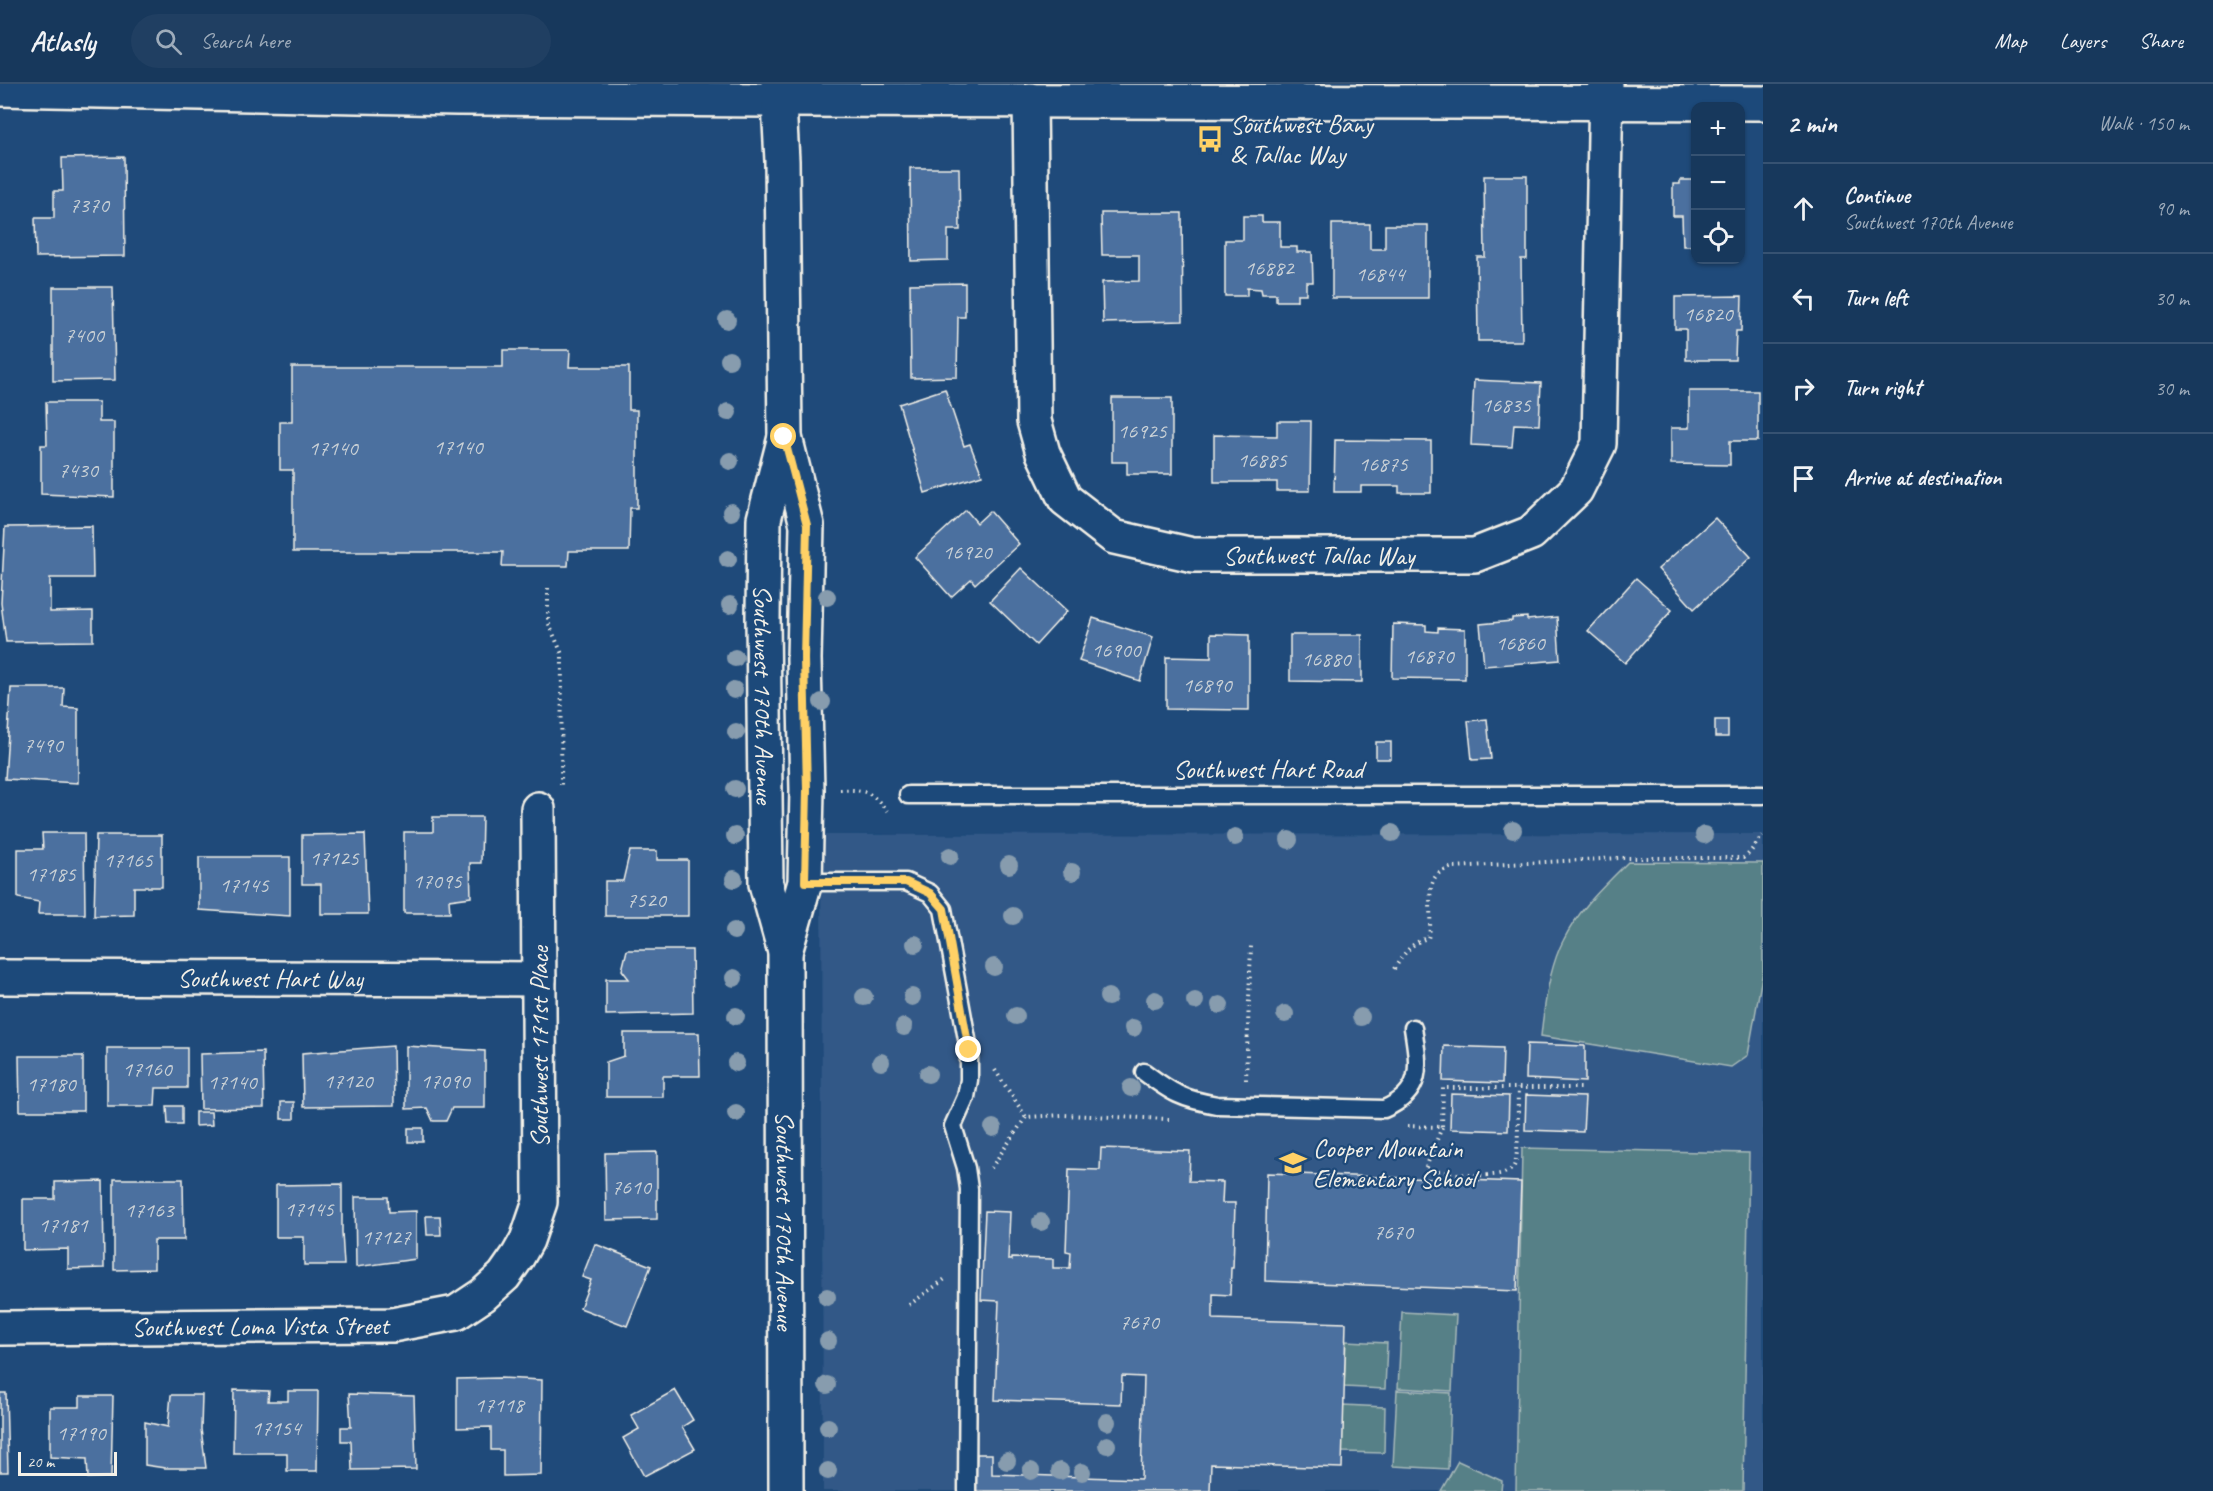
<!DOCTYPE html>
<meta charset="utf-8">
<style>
:root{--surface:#17385c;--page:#203f62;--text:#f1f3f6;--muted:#9eacbb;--line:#365272}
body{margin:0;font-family:Caveat,sans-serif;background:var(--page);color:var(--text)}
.controls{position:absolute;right:18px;top:18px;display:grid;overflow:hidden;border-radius:12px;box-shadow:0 2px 4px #0004}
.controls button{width:54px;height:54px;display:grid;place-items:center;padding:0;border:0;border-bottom:2px solid var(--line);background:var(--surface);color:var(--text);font:30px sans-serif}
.scale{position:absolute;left:18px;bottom:15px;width:99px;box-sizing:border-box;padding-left:6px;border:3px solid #f4f1e8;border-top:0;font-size:16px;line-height:21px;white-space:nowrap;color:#f4f1e8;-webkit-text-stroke:4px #1f4a7a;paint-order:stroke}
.stop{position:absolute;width:18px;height:18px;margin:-14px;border:4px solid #ffd166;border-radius:50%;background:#fff}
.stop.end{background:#ffd166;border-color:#fff;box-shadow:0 2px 6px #0008}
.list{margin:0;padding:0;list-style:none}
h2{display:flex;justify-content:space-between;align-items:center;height:78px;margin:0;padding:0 24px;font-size:26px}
h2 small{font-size:20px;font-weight:400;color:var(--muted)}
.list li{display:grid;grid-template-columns:39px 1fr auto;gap:18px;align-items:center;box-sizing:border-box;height:90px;padding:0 24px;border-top:2px solid var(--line)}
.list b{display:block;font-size:22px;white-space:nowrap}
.list p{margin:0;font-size:20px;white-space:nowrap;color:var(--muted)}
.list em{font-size:20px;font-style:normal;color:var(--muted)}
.icon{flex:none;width:33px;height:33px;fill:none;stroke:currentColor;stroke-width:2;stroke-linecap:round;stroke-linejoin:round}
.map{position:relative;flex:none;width:1763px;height:1407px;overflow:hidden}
header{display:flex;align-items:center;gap:36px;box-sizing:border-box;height:84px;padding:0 30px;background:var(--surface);border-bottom:2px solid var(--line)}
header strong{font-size:28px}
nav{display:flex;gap:33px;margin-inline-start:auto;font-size:21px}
.search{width:420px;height:54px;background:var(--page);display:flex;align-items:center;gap:15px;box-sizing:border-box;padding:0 21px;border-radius:33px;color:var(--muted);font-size:22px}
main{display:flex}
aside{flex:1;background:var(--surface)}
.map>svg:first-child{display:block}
</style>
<header>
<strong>Atlasly</strong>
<div class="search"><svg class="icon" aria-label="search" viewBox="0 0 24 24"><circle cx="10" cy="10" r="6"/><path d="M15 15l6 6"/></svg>Search here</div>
<nav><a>Map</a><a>Layers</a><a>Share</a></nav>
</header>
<main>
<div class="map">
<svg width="1763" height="1407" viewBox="0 0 1763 1407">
<rect width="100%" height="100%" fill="#1f4a7a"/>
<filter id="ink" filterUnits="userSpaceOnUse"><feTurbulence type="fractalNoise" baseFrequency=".0167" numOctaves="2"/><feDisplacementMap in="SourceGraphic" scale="12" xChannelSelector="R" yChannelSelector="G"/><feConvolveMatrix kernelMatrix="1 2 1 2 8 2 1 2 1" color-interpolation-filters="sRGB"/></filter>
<g filter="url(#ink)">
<!-- built -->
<polygon fill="#305887" points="1763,750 1763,1407 823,1407 821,751"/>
<!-- green -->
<g fill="#578087" stroke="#a6b8b8" stroke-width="1.5">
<path d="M1628,778L1763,779V887L1748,971L1731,983L1541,952C1544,922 1549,884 1563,857C1578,826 1604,802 1628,778Z"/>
<polygon points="1522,1064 1749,1069 1743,1407 1516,1407"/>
<polygon points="1402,1228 1456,1231 1452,1307 1398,1304"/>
<polygon points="1346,1257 1387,1259 1385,1305 1344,1303"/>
<polygon points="1397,1306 1451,1309 1448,1385 1393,1382"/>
<polygon points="1343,1321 1385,1323 1384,1369 1342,1368"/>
<polygon points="1458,1377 1502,1397 1501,1407 1441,1407"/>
</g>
<!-- building -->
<g fill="#4c709f" stroke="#f4f1e8" stroke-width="1.5">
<polygon points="124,73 125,172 36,173 35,134 54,134 54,107 63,107 62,74"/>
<polygon points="910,84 959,84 960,146 948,146 948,176 911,177"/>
<polygon points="1484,92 1527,92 1527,175 1521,175 1522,257 1478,257 1477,173 1485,173"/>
<polygon points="1680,96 1696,96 1696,162 1683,162 1682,132 1673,132 1673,100 1680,100"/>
<polygon points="1101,129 1182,129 1183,237 1103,239 1102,198 1139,197 1139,171 1102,171"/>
<polygon points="1243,132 1262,132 1262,138 1280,138 1280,163 1297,163 1297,168 1312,168 1313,198 1306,198 1306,210 1297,210 1297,217 1276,217 1276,210 1262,210 1261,205 1247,204 1247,212 1225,212 1225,156 1243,156"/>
<polygon points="1332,140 1370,140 1370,165 1385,165 1385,141 1428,141 1428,214 1332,214"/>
<polygon points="965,199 965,233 958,233 957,293 911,294 910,200"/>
<polygon points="53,203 113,203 115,296 53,297"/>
<polygon points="1742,212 1741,247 1736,247 1735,276 1686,276 1686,245 1675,245 1675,213"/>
<polygon points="503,266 570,266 569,283 629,283 629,326 637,326 637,424 630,424 629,467 569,467 568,482 502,482 503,468 293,468 293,386 280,386 280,338 292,338 292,283 503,283"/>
<polygon points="1474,296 1541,299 1539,341 1514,340 1512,363 1471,361"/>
<polygon points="945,305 964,362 970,360 982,391 925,409 899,320"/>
<polygon points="1689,307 1758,307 1758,357 1730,357 1730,381 1671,380 1671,344 1689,344"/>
<polygon points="1112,314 1172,314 1172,390 1127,390 1127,378 1112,378"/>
<polygon points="46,318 99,318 99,338 114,338 114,413 41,410 41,361 47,361"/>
<polygon points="1277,337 1311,337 1310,407 1277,407 1277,398 1214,398 1214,351 1277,352"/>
<polygon points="1335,356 1431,357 1431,409 1399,409 1399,402 1361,402 1361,408 1334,408"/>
<polygon points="966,426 977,439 990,427 1019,460 975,500 971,495 951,513 915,473"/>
<polygon points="1715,434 1751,473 1694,525 1658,485"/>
<polygon points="92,442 93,494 50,494 50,528 93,527 93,557 6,558 1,519 5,443"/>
<polygon points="1021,484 1067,527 1036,561 990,517"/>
<polygon points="1636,494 1672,526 1625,579 1588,547"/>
<polygon points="1527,533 1527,536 1557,533 1560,576 1484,582 1480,540 1512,537 1512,534"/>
<polygon points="1093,534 1153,553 1140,597 1079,577"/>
<polygon points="1393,540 1426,541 1426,547 1438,548 1438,544 1465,545 1465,595 1392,594"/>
<polygon points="1211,550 1249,551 1249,626 1166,625 1166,573 1211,574"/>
<polygon points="1290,551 1362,551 1362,598 1290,597"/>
<polygon points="11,604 64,604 63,623 78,624 78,699 5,695"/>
<polygon points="1487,635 1491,675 1472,676 1468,637"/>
<rect x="1715" y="636" width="13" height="17"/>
<rect x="1376" y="658" width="15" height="17"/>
<polygon points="433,733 482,733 481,779 470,779 471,813 449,816 450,829 404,829 404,748 433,748"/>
<polygon points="42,749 84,749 85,830 38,830 39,818 18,814 18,765 43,765"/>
<polygon points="365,750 368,830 321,830 321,800 302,800 302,751"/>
<polygon points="96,751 162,751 162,803 134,803 134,831 94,832"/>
<polygon points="630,767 657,767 657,776 688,776 688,832 605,832 605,797 623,797"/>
<polygon points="199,773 290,773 290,832 199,826"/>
<polygon points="627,866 692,866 693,929 606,931 606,895 629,895 622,886"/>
<polygon points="624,949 699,949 700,992 663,992 663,1013 606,1013 606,978 624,972"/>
<polygon points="1527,960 1585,962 1585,998 1526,995"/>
<polygon points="393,962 394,1022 303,1023 302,969"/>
<polygon points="406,962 485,967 485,1024 452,1024 446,1037 433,1037 427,1024 406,1025"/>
<polygon points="1444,962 1503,964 1502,999 1443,997"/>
<polygon points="107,964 187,964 187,1004 156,1004 155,1022 107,1022"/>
<polygon points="263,968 264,1024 201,1025 200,970"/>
<polygon points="19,972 83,972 83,1027 20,1027"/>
<polygon points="1451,1010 1509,1012 1508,1047 1450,1045"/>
<polygon points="1526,1011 1585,1013 1583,1048 1525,1046"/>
<rect x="281" y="1018" width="13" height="17"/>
<polygon points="167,1022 182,1022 182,1040 168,1040"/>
<polygon points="195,1028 211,1028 212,1041 195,1042"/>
<rect x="408" y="1044" width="15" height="14"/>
<polygon points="1101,1064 1190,1067 1189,1097 1223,1098 1222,1119 1235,1119 1233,1184 1231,1184 1230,1211 1213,1210 1213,1235 1346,1239 1342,1384 1211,1380 1210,1407 975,1407 977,1370 992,1370 992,1390 1141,1395 1144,1293 1122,1292 1121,1320 995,1316 999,1217 981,1216 985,1127 1010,1128 1008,1176 1012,1176 1012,1174 1053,1175 1053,1184 1070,1184 1071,1168 1066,1167 1069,1085 1100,1086"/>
<polygon points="657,1068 657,1135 606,1136 605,1069"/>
<polygon points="1267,1089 1521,1098 1517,1207 1265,1197"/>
<polygon points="114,1095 183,1095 184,1156 154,1156 154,1185 114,1186"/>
<polygon points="103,1097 104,1184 68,1185 68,1165 23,1166 23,1115 55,1115 55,1098"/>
<polygon points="342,1100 342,1148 344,1181 304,1181 304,1153 276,1153 276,1101"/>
<polygon points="355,1113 388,1113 389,1128 416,1127 416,1175 356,1183"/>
<polygon points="426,1132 440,1132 441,1151 427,1151"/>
<polygon points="595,1160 651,1182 627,1242 580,1224 591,1196 582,1193"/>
<polygon points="499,1294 542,1296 541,1391 503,1392 503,1366 491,1366 491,1343 457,1344 457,1295"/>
<polygon points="234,1306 269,1307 268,1317 288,1317 288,1307 318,1307 317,1387 287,1387 287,1369 233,1369"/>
<polygon points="675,1306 693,1336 682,1343 695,1365 644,1392 623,1354 639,1345 631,1331"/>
<polygon points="0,1309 6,1309 8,1388 0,1388"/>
<polygon points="349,1310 414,1312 416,1385 352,1386 351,1357 341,1357 341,1343 351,1343"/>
<polygon points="171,1311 202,1311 201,1345 206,1384 165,1384 145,1381 145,1338 168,1343"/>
<polygon points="80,1312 113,1312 111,1393 88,1394 87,1375 50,1373 50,1323 80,1323"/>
</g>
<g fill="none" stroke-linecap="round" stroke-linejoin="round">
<defs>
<g id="service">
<polyline points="908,711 1763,711"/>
<polyline points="805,798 906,798 930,809 943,825 969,966 969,996 966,1013 953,1042 966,1084 969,1105 967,1407"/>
<path d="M1144,988C1172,1009 1182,1015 1217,1021L1384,1025C1424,1008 1419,982 1413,944"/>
</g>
<g id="minor">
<path id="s1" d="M1030,16L1034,337L1043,369L1065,415L1114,453L1193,471H1475L1531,449L1576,406L1599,360L1606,0"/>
<path id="s2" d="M0,893L539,895"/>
<path id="s3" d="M0,1244L392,1241L456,1229L483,1211L504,1192L518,1172L527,1156L540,1118L538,725"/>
</g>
<polyline id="tertiary" points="0,5 457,14 779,16"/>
<g id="secondary">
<polyline points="778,0 782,77 785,353 807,441 804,575 807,706 805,798 785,868"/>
<polyline points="779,16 1763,19"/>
<path id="s4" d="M785,353L764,435L763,534L766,800L785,868L786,1407"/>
</g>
</defs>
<!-- service casing -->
<use href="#service" stroke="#f4f1e8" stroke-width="21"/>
<!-- minor casing -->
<use href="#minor" stroke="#f4f1e8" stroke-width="38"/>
<!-- tertiary casing -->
<use href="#tertiary" stroke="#f4f1e8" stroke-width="38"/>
<!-- secondary casing -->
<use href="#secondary" stroke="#f4f1e8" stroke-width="38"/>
<!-- path -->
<g stroke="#f4f1e8" stroke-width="4" stroke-dasharray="1.5 4.5" stroke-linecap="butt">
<polyline points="548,504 548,538 562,570 561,701"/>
<path d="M840,706C866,705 871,708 887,727"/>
<path d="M1394,885C1404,870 1410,859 1428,854C1434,836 1425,805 1436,792C1440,787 1447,785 1453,783L1620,774H1743C1752,769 1755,759 1763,752"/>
<polyline points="995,986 1026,1033 1063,1031 1169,1035"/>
<polyline points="1246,996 1251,862"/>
<polyline points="1407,1042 1442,1043 1443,1004 1581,1004"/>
<path d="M1442,1043L1425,1086C1443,1088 1505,1099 1514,1082C1520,1069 1517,1020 1518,1004"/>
<polyline points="991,1084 1026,1033"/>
<polyline points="909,1221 945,1195"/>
</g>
<!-- service -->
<use href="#service" stroke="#1f4a7a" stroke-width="16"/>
<!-- minor -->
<use href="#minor" stroke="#1f4a7a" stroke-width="33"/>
<!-- tertiary -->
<use href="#tertiary" stroke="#1f4a7a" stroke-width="33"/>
<!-- secondary -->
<use href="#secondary" stroke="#1f4a7a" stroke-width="33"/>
</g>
<!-- trees -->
<g fill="#879cae">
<circle cx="727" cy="236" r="9"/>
<circle cx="729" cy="276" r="9"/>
<circle cx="728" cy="328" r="9"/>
<circle cx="730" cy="377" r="9"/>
<circle cx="731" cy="428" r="9"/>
<circle cx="728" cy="475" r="9"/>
<circle cx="827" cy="513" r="9"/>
<circle cx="730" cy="521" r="9"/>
<circle cx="735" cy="574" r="9"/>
<circle cx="734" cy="606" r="9"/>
<circle cx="822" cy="618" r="9"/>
<circle cx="736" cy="648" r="9"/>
<circle cx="735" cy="705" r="9"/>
<circle cx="1513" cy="746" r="9"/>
<circle cx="1392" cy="749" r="9"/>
<circle cx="1704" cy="751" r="9"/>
<circle cx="735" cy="752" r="9"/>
<circle cx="1235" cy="753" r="9"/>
<circle cx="1289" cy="756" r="9"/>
<circle cx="950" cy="772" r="9"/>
<circle cx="1009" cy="781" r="9"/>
<circle cx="1072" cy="788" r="9"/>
<circle cx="734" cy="795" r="9"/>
<circle cx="1013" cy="832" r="9"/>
<circle cx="734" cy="847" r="9"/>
<circle cx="915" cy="860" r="9"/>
<circle cx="994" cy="883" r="9"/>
<circle cx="734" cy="894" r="9"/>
<circle cx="864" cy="913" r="9"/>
<circle cx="912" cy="913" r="9"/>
<circle cx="1108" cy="913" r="9"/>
<circle cx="1155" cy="916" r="9"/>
<circle cx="1195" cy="917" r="9"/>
<circle cx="1220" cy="921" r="9"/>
<circle cx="1285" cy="930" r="9"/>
<circle cx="736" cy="932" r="9"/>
<circle cx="1016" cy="932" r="9"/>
<circle cx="1361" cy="933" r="9"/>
<circle cx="904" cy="943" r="9"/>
<circle cx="1133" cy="944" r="9"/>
<circle cx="881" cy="978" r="9"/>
<circle cx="736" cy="979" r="9"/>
<circle cx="928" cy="990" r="9"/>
<circle cx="1131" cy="1004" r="9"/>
<circle cx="736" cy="1029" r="9"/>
<circle cx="993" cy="1044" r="9"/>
<circle cx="1041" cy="1138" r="9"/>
<circle cx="827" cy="1213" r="9"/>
<circle cx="828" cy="1257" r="9"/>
<circle cx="827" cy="1301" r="9"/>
<circle cx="1107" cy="1338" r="9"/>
<circle cx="828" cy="1343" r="9"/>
<circle cx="1107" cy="1361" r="9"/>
<circle cx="1007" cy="1377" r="9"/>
<circle cx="828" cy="1387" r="9"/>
<circle cx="1031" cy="1387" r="9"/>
<circle cx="1060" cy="1387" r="9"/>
<circle cx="1082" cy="1388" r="9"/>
</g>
</g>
<g fill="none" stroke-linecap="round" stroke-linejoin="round" filter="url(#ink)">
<!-- route -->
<polyline stroke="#ffd166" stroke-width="8" points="784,353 807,441 804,575 807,706 805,798 906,798 930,809 944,825 969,966"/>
</g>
<!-- icons -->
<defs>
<symbol id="bus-bare" viewBox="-9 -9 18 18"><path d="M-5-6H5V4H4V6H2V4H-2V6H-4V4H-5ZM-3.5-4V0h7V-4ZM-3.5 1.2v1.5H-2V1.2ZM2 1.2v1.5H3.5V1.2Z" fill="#ffd166" stroke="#1f4a7a" stroke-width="2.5" paint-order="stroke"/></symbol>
<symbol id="school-bare" viewBox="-9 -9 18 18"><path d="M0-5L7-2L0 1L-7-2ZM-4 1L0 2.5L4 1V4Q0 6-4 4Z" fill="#ffd166" stroke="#1f4a7a" stroke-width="2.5" paint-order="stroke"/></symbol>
</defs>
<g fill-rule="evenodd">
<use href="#bus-bare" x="1191" y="36" width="38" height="38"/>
<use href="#school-bare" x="1274" y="1060" width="38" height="38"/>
</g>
<g text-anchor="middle" stroke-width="4.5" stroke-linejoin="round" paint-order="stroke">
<!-- number labels -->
<g font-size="22" fill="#cad1d6">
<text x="89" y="128">7370</text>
<text x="1269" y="191">16882</text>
<text x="1380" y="197">16844</text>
<text x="1708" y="237">16820</text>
<text x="84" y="258">7400</text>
<text x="1506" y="328">16835</text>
<text x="1142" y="354">16925</text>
<text x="458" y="370">17140</text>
<text x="333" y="371">17140</text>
<text x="1262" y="383">16885</text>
<text x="1383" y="387">16875</text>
<text x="78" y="393">7430</text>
<text x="967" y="475">16920</text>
<text x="1520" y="566">16860</text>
<text x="1116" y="573">16900</text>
<text x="1429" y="579">16870</text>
<text x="1326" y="582">16880</text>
<text x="1207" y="608">16890</text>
<text x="43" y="668">7490</text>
<text x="334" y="781">17125</text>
<text x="128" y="783">17165</text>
<text x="51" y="797">17185</text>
<text x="437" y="804">17095</text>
<text x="244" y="808">17145</text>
<text x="646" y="823">7520</text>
<text x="147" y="992">17160</text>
<text x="348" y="1004">17120</text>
<text x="445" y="1004">17090</text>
<text x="232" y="1005">17140</text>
<text x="51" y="1007">17180</text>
<text x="631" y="1110">7610</text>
<text x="309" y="1132">17145</text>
<text x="149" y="1133">17163</text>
<text x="63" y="1148">17181</text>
<text x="1393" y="1155">7670</text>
<text x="386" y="1160">17127</text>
<text x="1139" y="1245">7670</text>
<text x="499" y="1328">17118</text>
<text x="276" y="1351">17154</text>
<text x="81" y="1356">17190</text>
</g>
<!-- poi labels -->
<g font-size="26" fill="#f4f1e8" stroke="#1f4a7a" text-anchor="start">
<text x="1230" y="49">Southwest Bany<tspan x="1230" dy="30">&amp; Tallac Way</tspan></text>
<text x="1313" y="1073">Cooper Mountain<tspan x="1313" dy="30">Elementary School</tspan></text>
</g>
<!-- street labels -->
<g font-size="26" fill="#f4f1e8" stroke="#1f4a7a">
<text dy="9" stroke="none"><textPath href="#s1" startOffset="674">Southwest Tallac Way</textPath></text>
<text dy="9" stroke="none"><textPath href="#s4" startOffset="260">Southwest 170th Avenue</textPath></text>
<text x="1268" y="694">Southwest Hart Road</text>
<text dy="9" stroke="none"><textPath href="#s2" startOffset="270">Southwest Hart Way</textPath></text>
<text transform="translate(539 963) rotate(-90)" y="9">Southwest 171st Place</text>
<text dy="9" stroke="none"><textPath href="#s4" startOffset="789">Southwest 170th Avenue</textPath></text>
<text dy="9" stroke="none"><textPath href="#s3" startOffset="260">Southwest Loma Vista Street</textPath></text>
</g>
</g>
</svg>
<div class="controls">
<button>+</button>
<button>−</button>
<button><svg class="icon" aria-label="locate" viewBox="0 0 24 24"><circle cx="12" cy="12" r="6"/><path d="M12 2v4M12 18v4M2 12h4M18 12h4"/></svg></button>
</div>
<div class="scale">20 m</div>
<div class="stop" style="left:784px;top:353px"></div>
<div class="stop end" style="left:969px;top:966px"></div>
</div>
<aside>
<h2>2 min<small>Walk · 150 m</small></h2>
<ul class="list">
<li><svg class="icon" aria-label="ahead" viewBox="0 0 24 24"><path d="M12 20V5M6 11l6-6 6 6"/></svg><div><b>Continue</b><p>Southwest 170th Avenue</p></div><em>90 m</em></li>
<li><svg class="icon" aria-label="left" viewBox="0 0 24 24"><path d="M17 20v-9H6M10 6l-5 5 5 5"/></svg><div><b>Turn left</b></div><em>30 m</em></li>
<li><svg class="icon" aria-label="right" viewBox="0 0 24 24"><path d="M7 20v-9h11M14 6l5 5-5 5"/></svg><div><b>Turn right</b></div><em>30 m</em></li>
<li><svg class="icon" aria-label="arrive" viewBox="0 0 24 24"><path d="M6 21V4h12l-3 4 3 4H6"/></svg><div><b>Arrive at destination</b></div></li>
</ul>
</aside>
</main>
